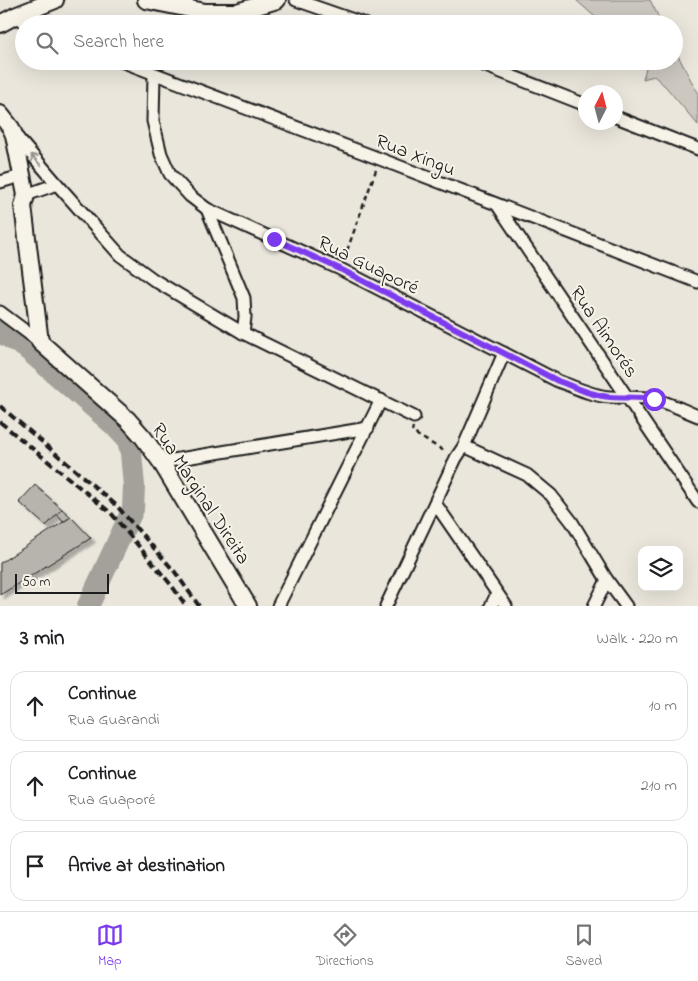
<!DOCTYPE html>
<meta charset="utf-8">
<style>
:root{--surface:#fff;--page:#f2f2f2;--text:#202124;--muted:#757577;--line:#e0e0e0;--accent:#7c3aed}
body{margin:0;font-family:"Indie Flower",sans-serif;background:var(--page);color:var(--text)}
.controls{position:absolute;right:15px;bottom:15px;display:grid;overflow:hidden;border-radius:10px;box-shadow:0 5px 20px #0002}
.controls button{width:45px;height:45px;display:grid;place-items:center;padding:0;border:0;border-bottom:1px solid var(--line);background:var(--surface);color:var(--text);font:25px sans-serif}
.compass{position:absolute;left:578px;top:85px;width:45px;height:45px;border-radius:50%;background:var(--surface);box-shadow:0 5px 20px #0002;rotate:6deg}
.scale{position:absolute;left:15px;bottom:12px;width:94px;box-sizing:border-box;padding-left:5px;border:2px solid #1c1c1c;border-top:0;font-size:14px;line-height:18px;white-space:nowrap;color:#1c1c1c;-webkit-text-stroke:4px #f7f3e8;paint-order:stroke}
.stop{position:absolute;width:15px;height:15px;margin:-11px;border:4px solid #7c3aed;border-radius:50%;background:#fff}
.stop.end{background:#7c3aed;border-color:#fff;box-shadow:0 1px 5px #0008}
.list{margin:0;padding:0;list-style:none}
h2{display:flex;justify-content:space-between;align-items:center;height:65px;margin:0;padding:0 20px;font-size:21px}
h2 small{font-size:16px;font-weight:400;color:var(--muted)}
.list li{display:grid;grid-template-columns:32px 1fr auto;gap:15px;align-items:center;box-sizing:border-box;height:70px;margin:0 10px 10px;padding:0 10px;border:1px solid var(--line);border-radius:15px}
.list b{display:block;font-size:19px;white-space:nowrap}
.list p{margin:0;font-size:16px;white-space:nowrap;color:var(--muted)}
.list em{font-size:16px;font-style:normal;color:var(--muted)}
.icon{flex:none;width:28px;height:28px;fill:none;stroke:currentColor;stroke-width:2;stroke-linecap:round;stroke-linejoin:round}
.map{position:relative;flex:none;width:698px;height:606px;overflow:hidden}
.search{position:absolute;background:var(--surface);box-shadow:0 5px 20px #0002;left:15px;right:15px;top:15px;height:55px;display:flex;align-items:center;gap:12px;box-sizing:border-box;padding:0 18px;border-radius:28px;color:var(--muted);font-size:19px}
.sheet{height:305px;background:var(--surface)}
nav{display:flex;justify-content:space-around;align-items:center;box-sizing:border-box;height:70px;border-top:1px solid var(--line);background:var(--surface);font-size:14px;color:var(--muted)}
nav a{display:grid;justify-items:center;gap:2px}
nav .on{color:var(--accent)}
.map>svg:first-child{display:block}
</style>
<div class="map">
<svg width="698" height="606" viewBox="0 0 698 606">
<defs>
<filter id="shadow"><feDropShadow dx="4.5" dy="4.5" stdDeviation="1" flood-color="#0004"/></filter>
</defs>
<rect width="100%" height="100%" fill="#eae6dc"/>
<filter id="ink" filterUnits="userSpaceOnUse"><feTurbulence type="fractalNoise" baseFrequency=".02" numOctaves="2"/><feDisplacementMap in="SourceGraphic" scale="10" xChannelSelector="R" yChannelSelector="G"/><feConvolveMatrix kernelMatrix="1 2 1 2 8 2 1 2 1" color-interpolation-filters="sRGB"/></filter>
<g filter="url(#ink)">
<!-- green -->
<g fill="#ccc8c0" stroke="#74726e">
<polygon points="576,0 650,0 662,24 603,24"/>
<polygon points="674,48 695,88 698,92 698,125 666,87 654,76 643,79 646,68 634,61 674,61"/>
</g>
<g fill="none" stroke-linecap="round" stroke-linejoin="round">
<!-- river -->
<polyline stroke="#a3a19a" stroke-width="22" points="0,332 26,348 114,425 128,440 131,453 134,486 133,509 88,606"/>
</g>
<!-- building -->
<g fill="#b6b4ac" stroke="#1c1c1c" filter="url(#shadow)">
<polygon points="35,485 62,509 46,526 19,502"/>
<polygon points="62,509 71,517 63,522 57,514"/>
<polygon points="71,517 91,538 0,595 0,563"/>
</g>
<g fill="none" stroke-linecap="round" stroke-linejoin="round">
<defs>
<g id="street">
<polyline points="296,0 365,24"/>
<polyline points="15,16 27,24"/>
<polyline points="121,61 380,159 698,282"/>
<polyline points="473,61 586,105"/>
<path d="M154,74L153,121L161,154L170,174L190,196L207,209L340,269L558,381C575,387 592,396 610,397C625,398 639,396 654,399C669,403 683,410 698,416"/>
<polyline points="616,117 698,149"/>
<polyline points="15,135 57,184 120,255 154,280 243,333 414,417"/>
<polyline points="0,182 14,178"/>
<polyline points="26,195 57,184"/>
<polyline points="498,206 698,502"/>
<polyline points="207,209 244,298 245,317 243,333"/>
<polyline points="0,312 40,342"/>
<polyline points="464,446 527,475 551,495 572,522 607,580 626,606"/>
<polyline points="161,462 368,428"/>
<polyline points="435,503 506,606"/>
<polyline points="278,606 381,400"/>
<polyline points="386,606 456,458 464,446 504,353"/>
<polyline points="491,606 497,594"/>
<polyline points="594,606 607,580"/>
</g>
<g id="secondary">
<polyline points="146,0 205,12 237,12 277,0"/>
<polyline points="0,24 15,16 55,0"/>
<polyline points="0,114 11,128 14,135 26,195 23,206 40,342 128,420 143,437 161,462 248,606"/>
</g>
</defs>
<!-- street casing -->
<use href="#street" stroke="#1c1c1c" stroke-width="15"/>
<!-- secondary casing -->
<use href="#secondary" stroke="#1c1c1c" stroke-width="20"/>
<!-- path -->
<g stroke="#1c1c1c" stroke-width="2.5" stroke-dasharray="5 4" stroke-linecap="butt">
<polyline points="344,259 376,170"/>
<polyline points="413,427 412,432 446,452"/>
</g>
<!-- street -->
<use href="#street" stroke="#f7f3e8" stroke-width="11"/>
<!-- secondary -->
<use href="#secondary" stroke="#f7f3e8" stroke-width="16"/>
<!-- rail -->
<g stroke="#1c1c1c" stroke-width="4" stroke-dasharray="8 4" stroke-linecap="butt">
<polyline points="0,406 116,505 175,572 199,606"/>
<polyline points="0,422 111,513 172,586 186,606"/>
</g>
</g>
<!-- one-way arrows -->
<defs><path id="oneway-shaft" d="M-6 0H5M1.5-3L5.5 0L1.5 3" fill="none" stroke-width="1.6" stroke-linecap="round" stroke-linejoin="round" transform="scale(1.25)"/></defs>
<use stroke="#94928c" href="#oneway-shaft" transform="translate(36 160) rotate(-131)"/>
</g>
<g fill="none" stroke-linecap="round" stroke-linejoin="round" filter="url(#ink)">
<!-- route -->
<path stroke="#7c3aed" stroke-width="6" d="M274,239L340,269L558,381C575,387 592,396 610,397C625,398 639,397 654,399"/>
</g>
<g text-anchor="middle" stroke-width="4" stroke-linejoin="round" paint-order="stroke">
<!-- street labels -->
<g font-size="20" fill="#1c1c1c" stroke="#f7f3e8">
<text transform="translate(416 154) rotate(21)" y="7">Rua Xingu</text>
<text transform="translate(369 264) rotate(26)" y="7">Rua Guaporé</text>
<text transform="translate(605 331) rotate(56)" y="7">Rua Aimorés</text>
<text transform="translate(202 493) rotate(57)" y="7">Rua Marginal Direita</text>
</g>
</g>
</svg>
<div class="controls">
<button><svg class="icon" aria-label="layers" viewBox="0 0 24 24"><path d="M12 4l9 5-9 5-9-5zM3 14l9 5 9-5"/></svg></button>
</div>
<svg class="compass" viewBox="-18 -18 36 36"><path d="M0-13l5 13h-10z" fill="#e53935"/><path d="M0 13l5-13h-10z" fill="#757577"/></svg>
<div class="scale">50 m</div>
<div class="stop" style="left:654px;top:399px"></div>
<div class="stop end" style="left:274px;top:239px"></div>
<div class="search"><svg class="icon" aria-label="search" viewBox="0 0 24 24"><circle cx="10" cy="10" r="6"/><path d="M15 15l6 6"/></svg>Search here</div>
</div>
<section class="sheet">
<h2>3 min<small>Walk · 220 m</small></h2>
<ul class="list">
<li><svg class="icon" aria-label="ahead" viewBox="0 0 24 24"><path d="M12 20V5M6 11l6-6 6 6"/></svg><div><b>Continue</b><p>Rua Guarandi</p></div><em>10 m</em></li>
<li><svg class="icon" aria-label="ahead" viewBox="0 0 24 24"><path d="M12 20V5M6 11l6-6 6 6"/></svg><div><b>Continue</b><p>Rua Guaporé</p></div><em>210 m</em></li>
<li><svg class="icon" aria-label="arrive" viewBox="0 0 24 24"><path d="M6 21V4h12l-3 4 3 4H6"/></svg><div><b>Arrive at destination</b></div></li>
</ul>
</section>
<nav>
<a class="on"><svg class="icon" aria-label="map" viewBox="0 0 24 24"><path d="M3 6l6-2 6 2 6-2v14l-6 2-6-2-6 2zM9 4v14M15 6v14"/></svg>Map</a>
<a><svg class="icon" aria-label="directions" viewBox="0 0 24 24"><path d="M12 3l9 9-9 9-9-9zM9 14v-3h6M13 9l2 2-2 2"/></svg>Directions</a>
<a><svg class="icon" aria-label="saved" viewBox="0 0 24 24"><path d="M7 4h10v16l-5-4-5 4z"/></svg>Saved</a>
</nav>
